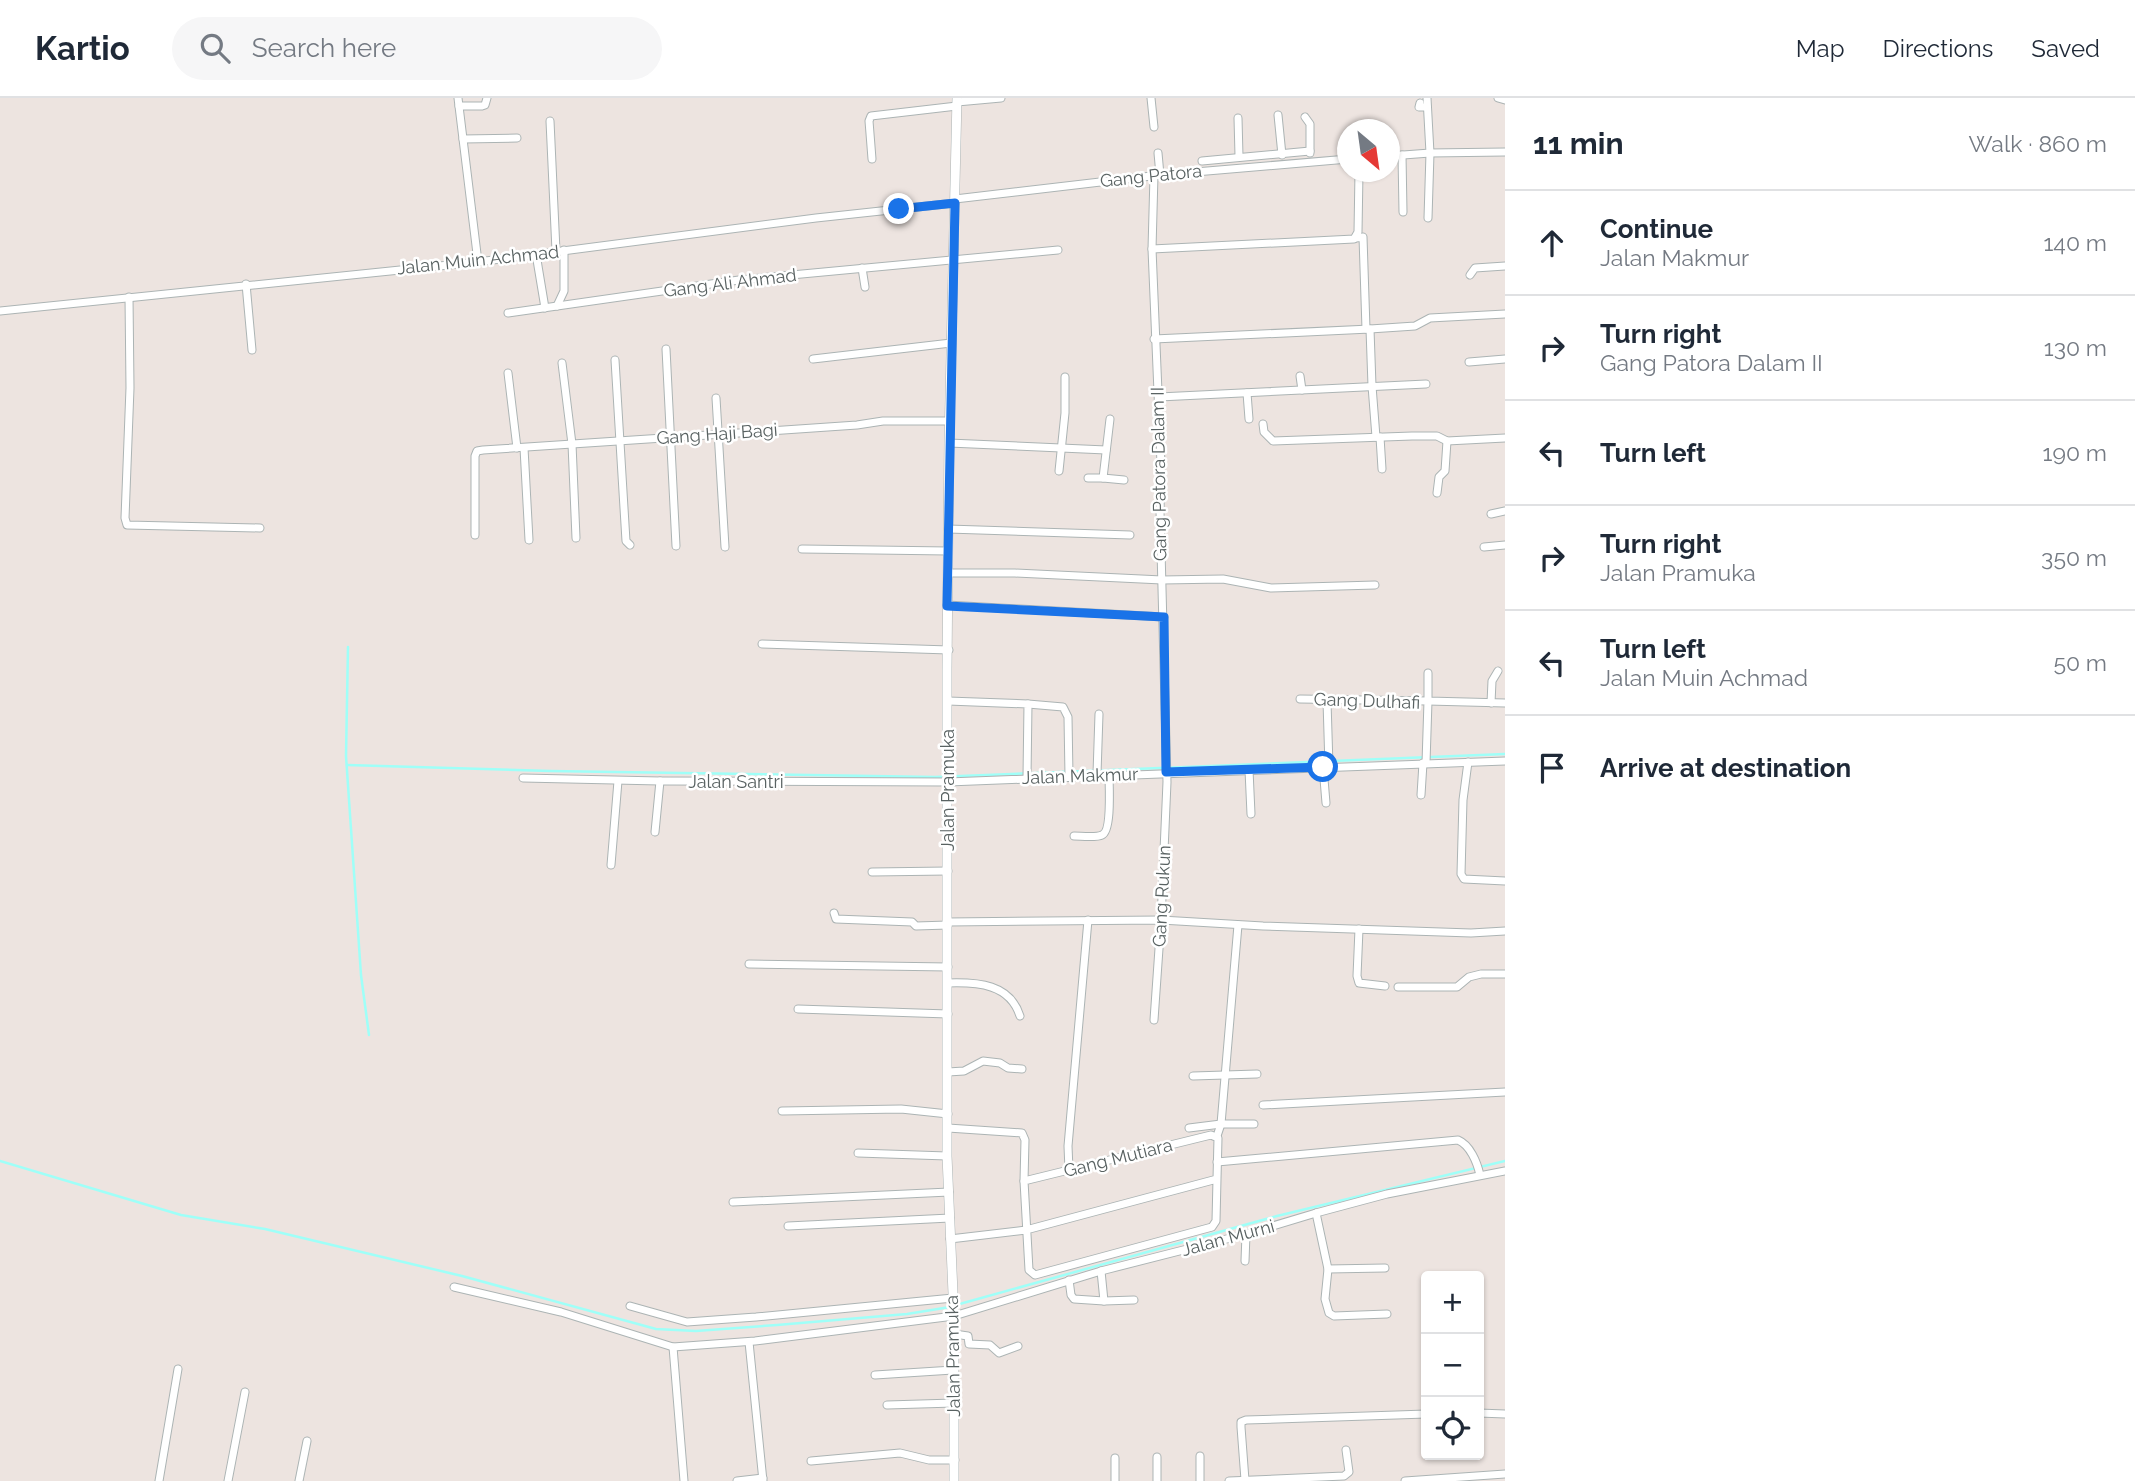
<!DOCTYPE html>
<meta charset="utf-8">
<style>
:root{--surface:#fff;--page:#f6f6f7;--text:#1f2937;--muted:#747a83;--line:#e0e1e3}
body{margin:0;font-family:Raleway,sans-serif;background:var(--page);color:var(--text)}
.controls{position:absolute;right:21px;bottom:21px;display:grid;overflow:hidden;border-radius:7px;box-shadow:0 2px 5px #0004}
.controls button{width:63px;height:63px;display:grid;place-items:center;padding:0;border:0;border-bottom:2px solid var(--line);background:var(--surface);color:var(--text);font:35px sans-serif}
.compass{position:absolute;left:1337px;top:21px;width:63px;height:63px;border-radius:50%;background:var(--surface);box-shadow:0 2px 5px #0004;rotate:151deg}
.stop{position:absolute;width:21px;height:21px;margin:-16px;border:5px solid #1a73e8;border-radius:50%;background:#fff}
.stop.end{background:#1a73e8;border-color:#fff;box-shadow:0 2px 7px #0008}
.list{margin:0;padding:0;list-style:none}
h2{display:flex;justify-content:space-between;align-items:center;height:91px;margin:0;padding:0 28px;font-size:30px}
h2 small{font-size:23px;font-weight:400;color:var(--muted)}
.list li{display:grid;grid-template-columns:46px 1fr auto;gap:21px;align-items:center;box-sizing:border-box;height:105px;padding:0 28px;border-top:2px solid var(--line)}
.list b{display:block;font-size:26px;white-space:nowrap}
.list p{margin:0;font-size:23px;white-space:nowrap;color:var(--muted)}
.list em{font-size:23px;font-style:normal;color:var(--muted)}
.icon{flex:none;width:38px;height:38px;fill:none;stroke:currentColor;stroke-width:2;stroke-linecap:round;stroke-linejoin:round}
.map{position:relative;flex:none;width:1505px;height:1383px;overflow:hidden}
header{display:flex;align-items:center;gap:42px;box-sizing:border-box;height:98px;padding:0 35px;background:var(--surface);border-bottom:2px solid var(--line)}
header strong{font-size:33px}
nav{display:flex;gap:38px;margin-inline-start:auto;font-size:24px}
.search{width:490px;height:63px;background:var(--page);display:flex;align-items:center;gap:18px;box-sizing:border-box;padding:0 24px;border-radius:38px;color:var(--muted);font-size:26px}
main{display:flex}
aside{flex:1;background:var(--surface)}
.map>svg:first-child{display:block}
</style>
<header>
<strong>Kartio</strong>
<div class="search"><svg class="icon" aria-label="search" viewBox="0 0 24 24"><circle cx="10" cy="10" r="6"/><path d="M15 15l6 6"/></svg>Search here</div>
<nav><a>Map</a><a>Directions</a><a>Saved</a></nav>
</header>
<main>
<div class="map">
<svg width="1505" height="1383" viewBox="0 0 1505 1383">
<rect width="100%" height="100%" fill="#ede4e0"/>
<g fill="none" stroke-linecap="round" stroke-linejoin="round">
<!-- stream -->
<g stroke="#9ffff8" stroke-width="2.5">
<polyline points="348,549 346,658 361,877 369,937"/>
<polyline points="347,667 550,673 935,679 1505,656"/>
<polyline points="0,1063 181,1117 265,1131 462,1178 656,1231 696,1233 777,1227 907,1216 950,1209"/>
<polyline points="956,1207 1277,1118 1505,1063"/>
</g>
<defs>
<g id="minor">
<polyline points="458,0 478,164"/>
<polyline points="1151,0 1154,29"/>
<polyline points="1427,0 1430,55 1428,120"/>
<polyline points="1498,0 1505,2"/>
<polyline points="957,4 1001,0"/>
<polyline points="1420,5 1419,9 1427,9"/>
<polyline points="459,8 482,8 485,7 487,0"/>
<polyline points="1278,17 1282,57"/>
<polyline points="1305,19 1310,26 1310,55"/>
<polyline points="1238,20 1239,58"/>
<polyline points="550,23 556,153"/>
<polyline points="463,41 517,40"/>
<polyline points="1158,55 1160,77"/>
<polyline points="1402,57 1403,114"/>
<polyline points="1390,58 1430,55 1505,54"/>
<polyline points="872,61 869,23 871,18 957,8"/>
<polyline points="1202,63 1310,53"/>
<polyline points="1154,77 1152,151 1161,366 1160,413 1167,684 1161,822 1154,922"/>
<polyline points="955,101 1160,77 1348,61"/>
<polyline points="1356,140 1363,139 1366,231"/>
<polyline points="1152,151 1354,141 1358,134 1359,74"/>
<polyline points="536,156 545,210"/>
<polyline points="862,170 865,189"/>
<polyline points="1470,177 1475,170 1505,168"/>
<polyline points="246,186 252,252"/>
<polyline points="129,199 130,290 125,420 127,427 260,430"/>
<polyline points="557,208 564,193 564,152"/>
<polyline points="0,213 478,164 816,120 955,105"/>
<polyline points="508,215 739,182 1058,152"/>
<polyline points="1370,231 1372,288 1376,339"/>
<polyline points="1154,241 1370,231 1415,228 1430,220 1505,216"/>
<polyline points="666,251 676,448"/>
<polyline points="813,261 951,245"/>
<polyline points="615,262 626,443 630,447"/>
<polyline points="1469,264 1505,261"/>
<polyline points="562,265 572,346 576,440"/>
<polyline points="508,275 517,350"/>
<polyline points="1300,278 1302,292"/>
<polyline points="1247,295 1249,321"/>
<polyline points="1159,299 1426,286"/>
<polyline points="716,300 725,449"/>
<polyline points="1110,321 1103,380 1124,382"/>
<polyline points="1263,326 1264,334 1273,343 1412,338 1437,338 1447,343 1505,340"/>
<polyline points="1380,339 1382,371"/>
<polyline points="949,345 1106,352"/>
<polyline points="524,350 529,442"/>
<polyline points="1059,373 1065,315 1065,279"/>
<polyline points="1088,380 1103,380"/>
<polyline points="1437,395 1439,379 1445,373 1447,343"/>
<polyline points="1491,416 1505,413"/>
<polyline points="948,431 1130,437"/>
<polyline points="475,437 475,358 477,353 483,352 739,335 857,327 883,323 950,323"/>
<polyline points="1484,449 1505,447"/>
<polyline points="802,451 948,453"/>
<polyline points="948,475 1015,475 1162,482 1223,481 1271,490 1375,487"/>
<polyline points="947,507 1164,519"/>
<polyline points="762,546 949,552"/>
<polyline points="1428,575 1428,603 1505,605"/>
<polyline points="1300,601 1428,603 1426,665"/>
<polyline points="948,603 1028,606 1027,679"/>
<polyline points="1327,603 1329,668"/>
<polyline points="1491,605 1492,583 1498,573"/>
<polyline points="1028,606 1063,609 1068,619 1069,678"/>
<polyline points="1468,664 1463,702 1461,776 1464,781 1505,783"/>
<polyline points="1323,669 1326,705"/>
<polyline points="1249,672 1251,716"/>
<polyline points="1097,676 1099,616"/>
<polyline points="523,680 660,683 948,684 1505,663"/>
<polyline points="1421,697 1423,665"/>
<polyline points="655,734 660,683"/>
<path d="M1074,738C1081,738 1096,740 1102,737C1112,733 1109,687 1109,676"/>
<polyline points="611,767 618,683"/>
<polyline points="872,774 948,773"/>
<polyline points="834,815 836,821 912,824 916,828 948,827"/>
<polyline points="948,824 1161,822 1263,828 1471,835 1505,833"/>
<polyline points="1359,831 1357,878 1359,885 1385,888"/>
<polyline points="749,866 948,869"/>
<path d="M948,885C978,884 1010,886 1020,918"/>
<polyline points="1398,889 1457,889 1469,879 1481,876 1505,876"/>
<polyline points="798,911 948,916"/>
<polyline points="948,974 964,973 983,963 1000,965 1008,970 1022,971"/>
<polyline points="1193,978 1257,976"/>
<polyline points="1263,1007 1505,994"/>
<polyline points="782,1013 901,1011 948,1016"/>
<polyline points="948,1030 1022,1035 1025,1042 1024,1083"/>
<polyline points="1189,1030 1221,1026 1254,1026"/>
<polyline points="1217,1038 1221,1026 1238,827"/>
<polyline points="858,1055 947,1058"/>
<path d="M1217,1064L1458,1042C1470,1047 1477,1064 1480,1077"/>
<polyline points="1069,1072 1068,1048 1088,822"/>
<polyline points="733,1104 949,1094"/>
<polyline points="1316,1115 1328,1171 1325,1201 1329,1215 1334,1218 1387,1216"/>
<polyline points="788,1128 950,1120"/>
<polyline points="950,1141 1026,1132 1217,1081 1216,1123 1212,1129 1035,1177 1029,1172 1024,1083 1211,1037 1218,1040 1217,1081"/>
<polyline points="1245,1163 1246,1136"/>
<polyline points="1328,1171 1385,1170"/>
<polyline points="1101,1173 1104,1203 1134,1202"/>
<polyline points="1069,1182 1071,1197 1074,1201 1104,1203"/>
<polyline points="454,1189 561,1214 673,1249 755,1243 954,1218 1101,1173 1246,1136 1316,1115 1387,1096 1505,1073"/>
<polyline points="630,1208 687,1224 756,1219 953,1200"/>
<polyline points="954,1236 968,1238 969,1246 990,1247 999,1255 1018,1248"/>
<polyline points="749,1244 763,1383"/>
<polyline points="673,1249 684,1383"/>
<polyline points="875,1277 953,1272"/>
<polyline points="887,1307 954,1305"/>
<polyline points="1479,1315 1505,1316"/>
<polyline points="1115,1360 1115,1383"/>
<polyline points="811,1363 900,1355 929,1362 955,1362"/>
<polyline points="1245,1382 1241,1329 1241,1324 1246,1322 1426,1316"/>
<polyline points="159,1383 178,1271"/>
<polyline points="228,1383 245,1294"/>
<polyline points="299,1383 307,1343"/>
<polyline points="737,1383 763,1380"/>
<polyline points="1157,1383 1157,1359"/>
<polyline points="1200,1383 1200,1358"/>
<polyline points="1229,1383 1344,1378 1349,1374 1346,1352"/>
<polyline points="1405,1383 1505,1376"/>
</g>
<polyline id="tertiary" points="954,1383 954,1218 947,1058 947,571 949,345 957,0"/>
</defs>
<!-- minor casing -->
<use href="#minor" stroke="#acb4b4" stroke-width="9"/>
<!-- tertiary casing -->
<use href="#tertiary" stroke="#acb4b4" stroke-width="10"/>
<!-- minor -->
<use href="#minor" stroke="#fff" stroke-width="7"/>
<!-- tertiary -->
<use href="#tertiary" stroke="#fff" stroke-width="9"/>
</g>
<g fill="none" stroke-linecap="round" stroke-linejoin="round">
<!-- route -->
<polyline stroke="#1a73e8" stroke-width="9" points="899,111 955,105 947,508 1164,519 1166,674 1323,669"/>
</g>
<g text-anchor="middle" stroke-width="5" stroke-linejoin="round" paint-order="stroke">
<!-- street labels -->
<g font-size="18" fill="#596262" stroke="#fff">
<text transform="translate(1151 78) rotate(-6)" y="6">Gang Patora</text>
<text transform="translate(478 162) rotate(-6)" y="6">Jalan Muin Achmad</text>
<text transform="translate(730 185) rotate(-7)" y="6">Gang Ali Ahmad</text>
<text transform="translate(717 336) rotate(-4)" y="6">Gang Haji Bagi</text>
<text transform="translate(1159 376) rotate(-91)" y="6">Gang Patora Dalam II</text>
<text transform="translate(1367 603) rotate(2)" y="6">Gang Dulhafi</text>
<text transform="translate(1080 678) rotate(-2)" y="6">Jalan Makmur</text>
<text x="736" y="690">Jalan Santri</text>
<text transform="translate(948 692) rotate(-90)" y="6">Jalan Pramuka</text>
<text transform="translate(1162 798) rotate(-87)" y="6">Gang Rukun</text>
<text transform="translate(1118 1060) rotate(-14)" y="6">Gang Mutiara</text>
<text transform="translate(1228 1140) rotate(-15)" y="6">Jalan Murni</text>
<text transform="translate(953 1258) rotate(-91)" y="6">Jalan Pramuka</text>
</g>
</g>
</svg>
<div class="controls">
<button>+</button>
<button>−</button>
<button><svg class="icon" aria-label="locate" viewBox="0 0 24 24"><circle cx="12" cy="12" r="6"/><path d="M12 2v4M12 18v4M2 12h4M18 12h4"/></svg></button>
</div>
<svg class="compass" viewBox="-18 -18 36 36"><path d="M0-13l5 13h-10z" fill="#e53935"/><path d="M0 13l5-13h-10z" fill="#747a83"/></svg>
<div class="stop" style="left:1323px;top:669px"></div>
<div class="stop end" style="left:899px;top:111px"></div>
</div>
<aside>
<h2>11 min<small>Walk · 860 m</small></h2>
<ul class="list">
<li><svg class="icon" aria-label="ahead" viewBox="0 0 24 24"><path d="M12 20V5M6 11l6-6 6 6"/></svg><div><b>Continue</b><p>Jalan Makmur</p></div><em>140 m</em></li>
<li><svg class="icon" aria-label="right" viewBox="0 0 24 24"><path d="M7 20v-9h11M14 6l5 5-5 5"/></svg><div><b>Turn right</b><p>Gang Patora Dalam II</p></div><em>130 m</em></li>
<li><svg class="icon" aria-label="left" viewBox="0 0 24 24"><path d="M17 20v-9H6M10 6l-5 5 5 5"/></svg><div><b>Turn left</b></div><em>190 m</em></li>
<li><svg class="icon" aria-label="right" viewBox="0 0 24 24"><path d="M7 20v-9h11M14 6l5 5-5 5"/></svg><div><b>Turn right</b><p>Jalan Pramuka</p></div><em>350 m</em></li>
<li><svg class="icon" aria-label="left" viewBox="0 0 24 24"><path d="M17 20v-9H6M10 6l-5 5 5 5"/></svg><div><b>Turn left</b><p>Jalan Muin Achmad</p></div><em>50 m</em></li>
<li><svg class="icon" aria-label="arrive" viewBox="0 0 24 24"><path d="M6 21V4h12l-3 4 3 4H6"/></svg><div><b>Arrive at destination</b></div></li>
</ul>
</aside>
</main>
